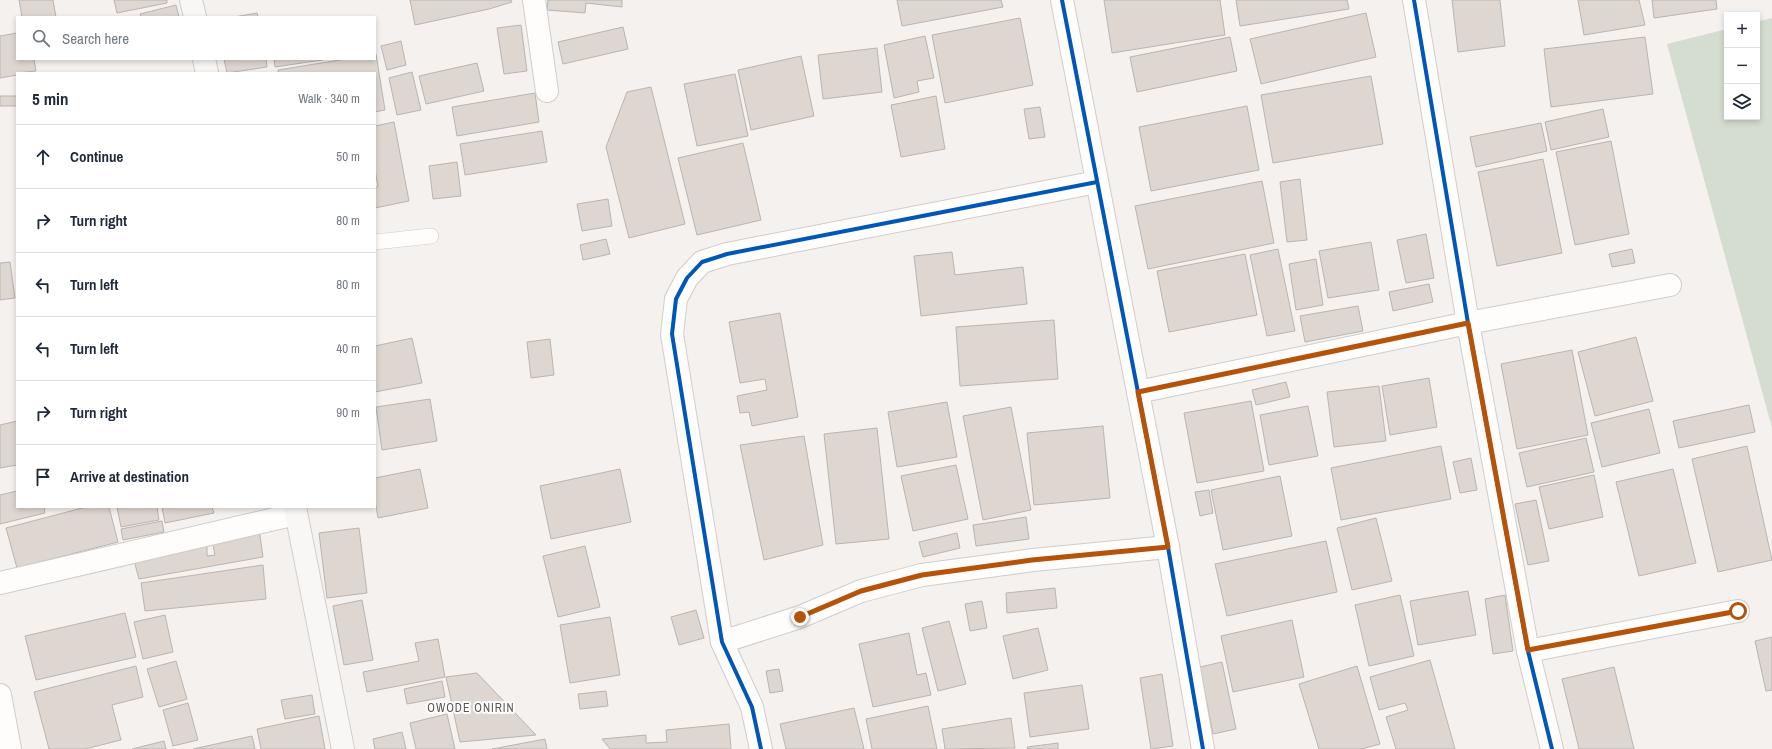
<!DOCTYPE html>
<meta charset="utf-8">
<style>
:root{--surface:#fff;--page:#f2f2f3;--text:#1f2937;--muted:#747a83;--line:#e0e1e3}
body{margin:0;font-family:"Archivo Narrow",sans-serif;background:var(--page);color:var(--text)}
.controls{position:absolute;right:12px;top:12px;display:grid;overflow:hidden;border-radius:0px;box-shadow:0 2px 6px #0003}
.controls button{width:36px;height:36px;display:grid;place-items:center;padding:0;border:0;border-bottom:1px solid var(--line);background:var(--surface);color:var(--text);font:20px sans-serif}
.stop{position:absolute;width:12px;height:12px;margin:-9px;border:3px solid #b45309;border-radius:50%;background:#fff}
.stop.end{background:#b45309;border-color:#fff;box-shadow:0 1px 4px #0008}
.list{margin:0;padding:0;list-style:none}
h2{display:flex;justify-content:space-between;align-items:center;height:52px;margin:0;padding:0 16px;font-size:17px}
h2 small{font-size:13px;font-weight:400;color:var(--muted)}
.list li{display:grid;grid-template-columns:26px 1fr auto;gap:12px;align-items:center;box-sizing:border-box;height:64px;padding:0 16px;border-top:1px solid var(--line)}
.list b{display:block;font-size:15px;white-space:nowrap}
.list em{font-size:13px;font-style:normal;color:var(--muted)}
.icon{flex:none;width:22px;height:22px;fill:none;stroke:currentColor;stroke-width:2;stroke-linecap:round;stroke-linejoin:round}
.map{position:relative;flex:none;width:1772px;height:749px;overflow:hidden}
.search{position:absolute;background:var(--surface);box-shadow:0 2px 6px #0003;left:16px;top:16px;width:360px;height:44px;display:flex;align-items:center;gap:10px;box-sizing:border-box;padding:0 14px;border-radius:0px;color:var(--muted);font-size:15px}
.panel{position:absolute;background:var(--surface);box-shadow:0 2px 6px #0003;left:16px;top:72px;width:360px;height:436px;border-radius:0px}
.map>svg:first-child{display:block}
</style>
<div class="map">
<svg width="1772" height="749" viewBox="0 0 1772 749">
<rect width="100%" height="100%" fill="#f5f1ee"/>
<!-- green -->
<polygon fill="#d5ddd0" points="1772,18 1772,428 1667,44 1727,29 1727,117 1757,117 1757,22"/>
<!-- building -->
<g fill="#ddd6d1" stroke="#b8b5b3">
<polygon points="19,0 53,0 56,17 22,17"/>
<polygon points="114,0 167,0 167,3 117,13"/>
<polygon points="410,0 511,0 512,2 489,9 415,25"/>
<polygon points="548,0 622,0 622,7 586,3 585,13 547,10"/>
<polygon points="897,0 1001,0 1003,7 902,26"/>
<polygon points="1104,0 1220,0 1225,35 1112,53"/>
<polygon points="1236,0 1347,0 1349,9 1240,26"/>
<polygon points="1452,0 1500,0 1505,46 1458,52"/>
<polygon points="1578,0 1639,0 1645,25 1584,35"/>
<polygon points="1652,0 1716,0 1717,9 1654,18"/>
<polygon points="176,5 179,17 141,17 140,14"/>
<polygon points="257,13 258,17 234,17"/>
<polygon points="1366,13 1376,57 1261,84 1250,39"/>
<polygon points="1020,18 1033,85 945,103 932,35"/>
<polygon points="521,25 527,71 504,74 497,28"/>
<polygon points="623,27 628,49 563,64 558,42"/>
<polygon points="17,33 17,59 34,59 36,71 17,73 17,75 0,78 0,36"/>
<polygon points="925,36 934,78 917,81 919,92 894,98 884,45"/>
<polygon points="1230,37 1237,71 1137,92 1130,57"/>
<polygon points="1645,37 1653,94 1551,107 1544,49"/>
<polygon points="401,41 406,65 387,70 381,46"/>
<polygon points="877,48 882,92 823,99 818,55"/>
<polygon points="375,54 376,54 385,110 375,112 375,73 278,73 278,70 346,59 375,59"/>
<polygon points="801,56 814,116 751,130 738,70"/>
<polygon points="224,59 266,59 267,67 227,73"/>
<polygon points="274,59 329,59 275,67"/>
<polygon points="477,63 484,91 426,104 419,76"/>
<polygon points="412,72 421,110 397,115 389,78"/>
<polygon points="735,74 748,136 697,146 684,84"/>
<polygon points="1371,76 1383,144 1273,163 1261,95"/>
<polygon points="651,87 685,224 629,238 606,147 627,92"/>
<polygon points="535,93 539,122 457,136 452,107"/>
<rect x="0" y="96" width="17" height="10"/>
<polygon points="936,96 945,149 901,157 891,105"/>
<polygon points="1247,106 1259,170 1151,191 1139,127"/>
<polygon points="1040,107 1045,137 1029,139 1024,109"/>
<polygon points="1603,109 1609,137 1551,150 1545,122"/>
<polygon points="394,122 409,201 375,208 375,187 378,187 375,170 375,126"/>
<polygon points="1541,123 1547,151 1476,167 1470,137"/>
<polygon points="542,131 547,162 465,175 460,144"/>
<polygon points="1611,141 1629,234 1575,245 1556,152"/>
<polygon points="743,143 761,220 697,235 678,158"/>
<polygon points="1543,159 1562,253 1497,266 1478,172"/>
<polygon points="457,162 461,196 433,199 429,166"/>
<polygon points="1300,179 1307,240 1287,242 1280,182"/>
<polygon points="1262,181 1274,243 1148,269 1135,206"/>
<polygon points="608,199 612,226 582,231 577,204"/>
<polygon points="1426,234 1434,278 1406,283 1397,240"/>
<polygon points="606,239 610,254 583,260 580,245"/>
<polygon points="1371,242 1379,290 1328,298 1319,251"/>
<polygon points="1278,249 1295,331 1267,336 1250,255"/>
<polygon points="1632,249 1635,263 1612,267 1609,254"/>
<polygon points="952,252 955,275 1023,267 1027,304 921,316 914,256"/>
<polygon points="1245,254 1257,315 1169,332 1157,271"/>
<polygon points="1316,259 1323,305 1296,310 1289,264"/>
<polygon points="10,262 15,298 0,300 0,263"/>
<polygon points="1429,284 1433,302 1393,311 1389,292"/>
<polygon points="1358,306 1363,331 1305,342 1300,316"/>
<polygon points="780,313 798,417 752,426 749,412 740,413 737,396 767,390 765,379 740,383 729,322"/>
<polygon points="1054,320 1058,379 960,386 956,327"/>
<polygon points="1636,337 1653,401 1595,416 1578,352"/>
<polygon points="412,338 422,383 375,392 375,346"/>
<polygon points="550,339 554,375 531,378 527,342"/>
<polygon points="1572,350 1588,435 1517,449 1501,364"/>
<polygon points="1429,378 1437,427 1390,435 1382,386"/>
<polygon points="1286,382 1290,397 1256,405 1252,390"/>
<polygon points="1379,386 1386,441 1334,447 1327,392"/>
<polygon points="430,399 437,441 382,450 376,407"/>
<polygon points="1251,401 1264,471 1197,483 1184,413"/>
<polygon points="947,402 957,457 897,467 888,412"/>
<polygon points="1749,405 1755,432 1679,448 1673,421"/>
<polygon points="1308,406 1318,456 1269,465 1260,415"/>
<polygon points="1011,407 1031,510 983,520 963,416"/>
<polygon points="1649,409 1660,453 1602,467 1591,423"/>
<polygon points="17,421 17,465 0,468 0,425"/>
<polygon points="1103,426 1110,498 1034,505 1027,433"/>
<polygon points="877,428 889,539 836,544 824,434"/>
<polygon points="804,436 823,545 764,560 740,445"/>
<polygon points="1586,438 1594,472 1527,487 1519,453"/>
<polygon points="1441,446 1451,499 1341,520 1331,468"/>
<polygon points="1747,446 1772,560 1718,572 1692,459"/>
<polygon points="1471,458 1477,490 1460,493 1453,462"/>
<polygon points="956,465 968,519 913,531 901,476"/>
<polygon points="420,469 428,508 378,518 375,501 375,478"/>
<polygon points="620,469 631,522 551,539 540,486"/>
<polygon points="1673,469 1696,563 1639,576 1616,482"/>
<polygon points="1594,475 1603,517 1549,529 1539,487"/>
<polygon points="1280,476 1292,536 1223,550 1211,490"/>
<polygon points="1209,490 1213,513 1200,516 1195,492"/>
<polygon points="17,491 17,507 44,507 45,513 0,524 0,495"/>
<polygon points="1536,500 1549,561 1528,565 1515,504"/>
<polygon points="86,507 109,507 118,542 17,568 6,528"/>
<polygon points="117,507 157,507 159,520 121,527"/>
<polygon points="162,507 212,507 214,513 165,523"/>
<polygon points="1026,517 1029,539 976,546 973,525"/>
<polygon points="1376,518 1392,581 1352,590 1337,528"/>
<polygon points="162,521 164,532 123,540 121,529"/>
<polygon points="359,528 367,593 327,598 319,533"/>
<polygon points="259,529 263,557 139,579 133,557 207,545 207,556 215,555 212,540"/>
<polygon points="957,533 960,548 923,557 919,542"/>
<polygon points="1326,541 1337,592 1227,616 1215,564"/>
<polygon points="585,546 600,607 558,617 543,556"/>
<polygon points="263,565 266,599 145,611 141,583"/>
<polygon points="1055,588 1057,608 1007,613 1006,593"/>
<polygon points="1468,591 1476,635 1418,645 1410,601"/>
<polygon points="1400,595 1414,656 1369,666 1355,605"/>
<polygon points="1505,595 1513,651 1493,654 1485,599"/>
<polygon points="362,600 373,660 344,665 333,606"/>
<polygon points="982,601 987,628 970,631 965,604"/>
<polygon points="696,610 704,638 679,645 671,617"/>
<polygon points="125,613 136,657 36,680 25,636"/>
<polygon points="165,615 173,652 143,659 134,622"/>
<polygon points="610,617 620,675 570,683 560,625"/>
<polygon points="1292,620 1304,677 1233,692 1221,636"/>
<polygon points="949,621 966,684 938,691 922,628"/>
<polygon points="1038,628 1048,670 1013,679 1003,636"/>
<polygon points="909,633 917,675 926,673 931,695 873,707 859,644"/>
<polygon points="1772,637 1772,690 1766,691 1755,641"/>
<polygon points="438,639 445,677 367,692 363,672 419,661 415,643"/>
<polygon points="1430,660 1455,749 1396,749 1386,717 1408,710 1405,703 1379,710 1370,677"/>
<polygon points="176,661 187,699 159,707 147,669"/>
<polygon points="1222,662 1236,729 1213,734 1200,667"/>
<polygon points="136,666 143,697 112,705 121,740 85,749 49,749 34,692"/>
<polygon points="1357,666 1380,744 1362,749 1319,749 1299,684"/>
<polygon points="1614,667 1634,749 1579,749 1562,679"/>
<polygon points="779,669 783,691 770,693 766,671"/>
<polygon points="477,673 536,735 460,742 446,677"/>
<polygon points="1162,674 1173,746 1151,749 1140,678"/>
<polygon points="442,681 445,697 407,704 404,689"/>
<polygon points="1082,685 1089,729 1030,737 1024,693"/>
<polygon points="606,691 608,706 580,709 578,694"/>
<polygon points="312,695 315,714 285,719 281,700"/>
<polygon points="188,703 198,740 173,746 163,710"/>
<polygon points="928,706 937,749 872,749 866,719"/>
<polygon points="854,708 864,749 786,749 780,724"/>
<polygon points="447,714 455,749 416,749 410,723"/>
<polygon points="319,716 325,749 261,749 257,729"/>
<polygon points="1011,718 1015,748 945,749 942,729"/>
<polygon points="729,724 731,749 610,749 602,739 646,735 646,743 667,742 666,730"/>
<polygon points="402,732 406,749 375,749 373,739"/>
<polygon points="252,736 255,749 193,749"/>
<polygon points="545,739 547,749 492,749 503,747"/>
<polygon points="164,741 166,749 132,749"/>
<polygon points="1058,743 1058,749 1028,749 1027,747"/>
</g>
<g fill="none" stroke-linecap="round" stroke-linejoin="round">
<defs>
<polyline id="lane" points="375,242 431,236"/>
<g id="street">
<polyline points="534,0 547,91"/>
<polyline points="1062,0 1168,547 1203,749"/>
<polyline points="1414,0 1468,323 1528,651 1552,749"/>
<polyline points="1138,392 1468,323 1670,285"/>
<polyline points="0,583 296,514"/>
<polyline points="722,642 800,617 861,591 922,575 1033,560 1168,547"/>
<polyline points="1528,651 1738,611"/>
<polyline points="0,695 10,749"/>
<polyline points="761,749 752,707 722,642 672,334 676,299 687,278 702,262 727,254 1097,182"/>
</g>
<g id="secondary">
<polyline points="191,0 195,17"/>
<polyline points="204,59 207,73"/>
<polyline points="295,507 343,749"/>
</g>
</defs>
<!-- lane casing -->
<use href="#lane" stroke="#d0cdcb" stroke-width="16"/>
<!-- street casing -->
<use href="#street" stroke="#d0cdcb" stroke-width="24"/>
<!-- secondary casing -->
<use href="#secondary" stroke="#d0cdcb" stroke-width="24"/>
<!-- lane -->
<use href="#lane" stroke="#fefdfc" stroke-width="15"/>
<!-- street -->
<use href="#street" stroke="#fefdfc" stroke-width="22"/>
<!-- secondary -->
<use href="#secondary" stroke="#f9f7f5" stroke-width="22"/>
<defs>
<g id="cycleway">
<polyline points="1062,0 1168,547 1203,749"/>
<polyline points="1414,0 1468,323 1528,651 1552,749"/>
<polyline points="761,749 752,707 722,642 672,334 676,299 687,278 702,262 727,254 1097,182"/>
</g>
</defs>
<!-- cycleway casing -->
<use href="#cycleway" stroke="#fff" stroke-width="6"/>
<!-- cycleway -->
<use href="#cycleway" stroke="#0057b8" stroke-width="4"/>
</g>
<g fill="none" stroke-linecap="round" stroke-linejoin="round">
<!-- route -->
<polyline stroke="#b45309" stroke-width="5" points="800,617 861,591 922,575 1032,560 1168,547 1138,392 1468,323 1528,650 1738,611"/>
</g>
<g text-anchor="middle" stroke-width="4" stroke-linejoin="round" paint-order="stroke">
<!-- neighbourhood labels -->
<g font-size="12" letter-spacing="1" fill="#5c5652" stroke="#fff">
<text x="471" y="712">OWODE ONIRIN</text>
</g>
</g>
</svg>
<div class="controls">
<button>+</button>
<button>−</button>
<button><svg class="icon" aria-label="layers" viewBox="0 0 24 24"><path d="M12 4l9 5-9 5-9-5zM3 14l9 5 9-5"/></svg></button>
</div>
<div class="stop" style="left:1738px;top:611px"></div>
<div class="stop end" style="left:800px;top:617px"></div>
<div class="search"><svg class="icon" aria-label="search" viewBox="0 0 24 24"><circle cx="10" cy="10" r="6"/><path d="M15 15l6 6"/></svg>Search here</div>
<section class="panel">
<h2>5 min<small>Walk · 340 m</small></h2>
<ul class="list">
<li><svg class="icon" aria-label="ahead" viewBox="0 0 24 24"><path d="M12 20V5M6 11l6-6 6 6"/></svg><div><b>Continue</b></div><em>50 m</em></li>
<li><svg class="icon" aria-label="right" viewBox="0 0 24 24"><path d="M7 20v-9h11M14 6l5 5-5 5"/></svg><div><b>Turn right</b></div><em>80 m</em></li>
<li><svg class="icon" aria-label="left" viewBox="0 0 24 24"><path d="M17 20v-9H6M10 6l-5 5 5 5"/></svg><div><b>Turn left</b></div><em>80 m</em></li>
<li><svg class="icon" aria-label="left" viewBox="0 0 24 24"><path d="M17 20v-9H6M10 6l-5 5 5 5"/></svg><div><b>Turn left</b></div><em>40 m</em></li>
<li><svg class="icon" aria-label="right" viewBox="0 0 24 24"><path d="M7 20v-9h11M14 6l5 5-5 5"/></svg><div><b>Turn right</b></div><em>90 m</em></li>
<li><svg class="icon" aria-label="arrive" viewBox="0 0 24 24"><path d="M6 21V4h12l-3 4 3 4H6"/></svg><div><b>Arrive at destination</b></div></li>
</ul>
</section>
</div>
